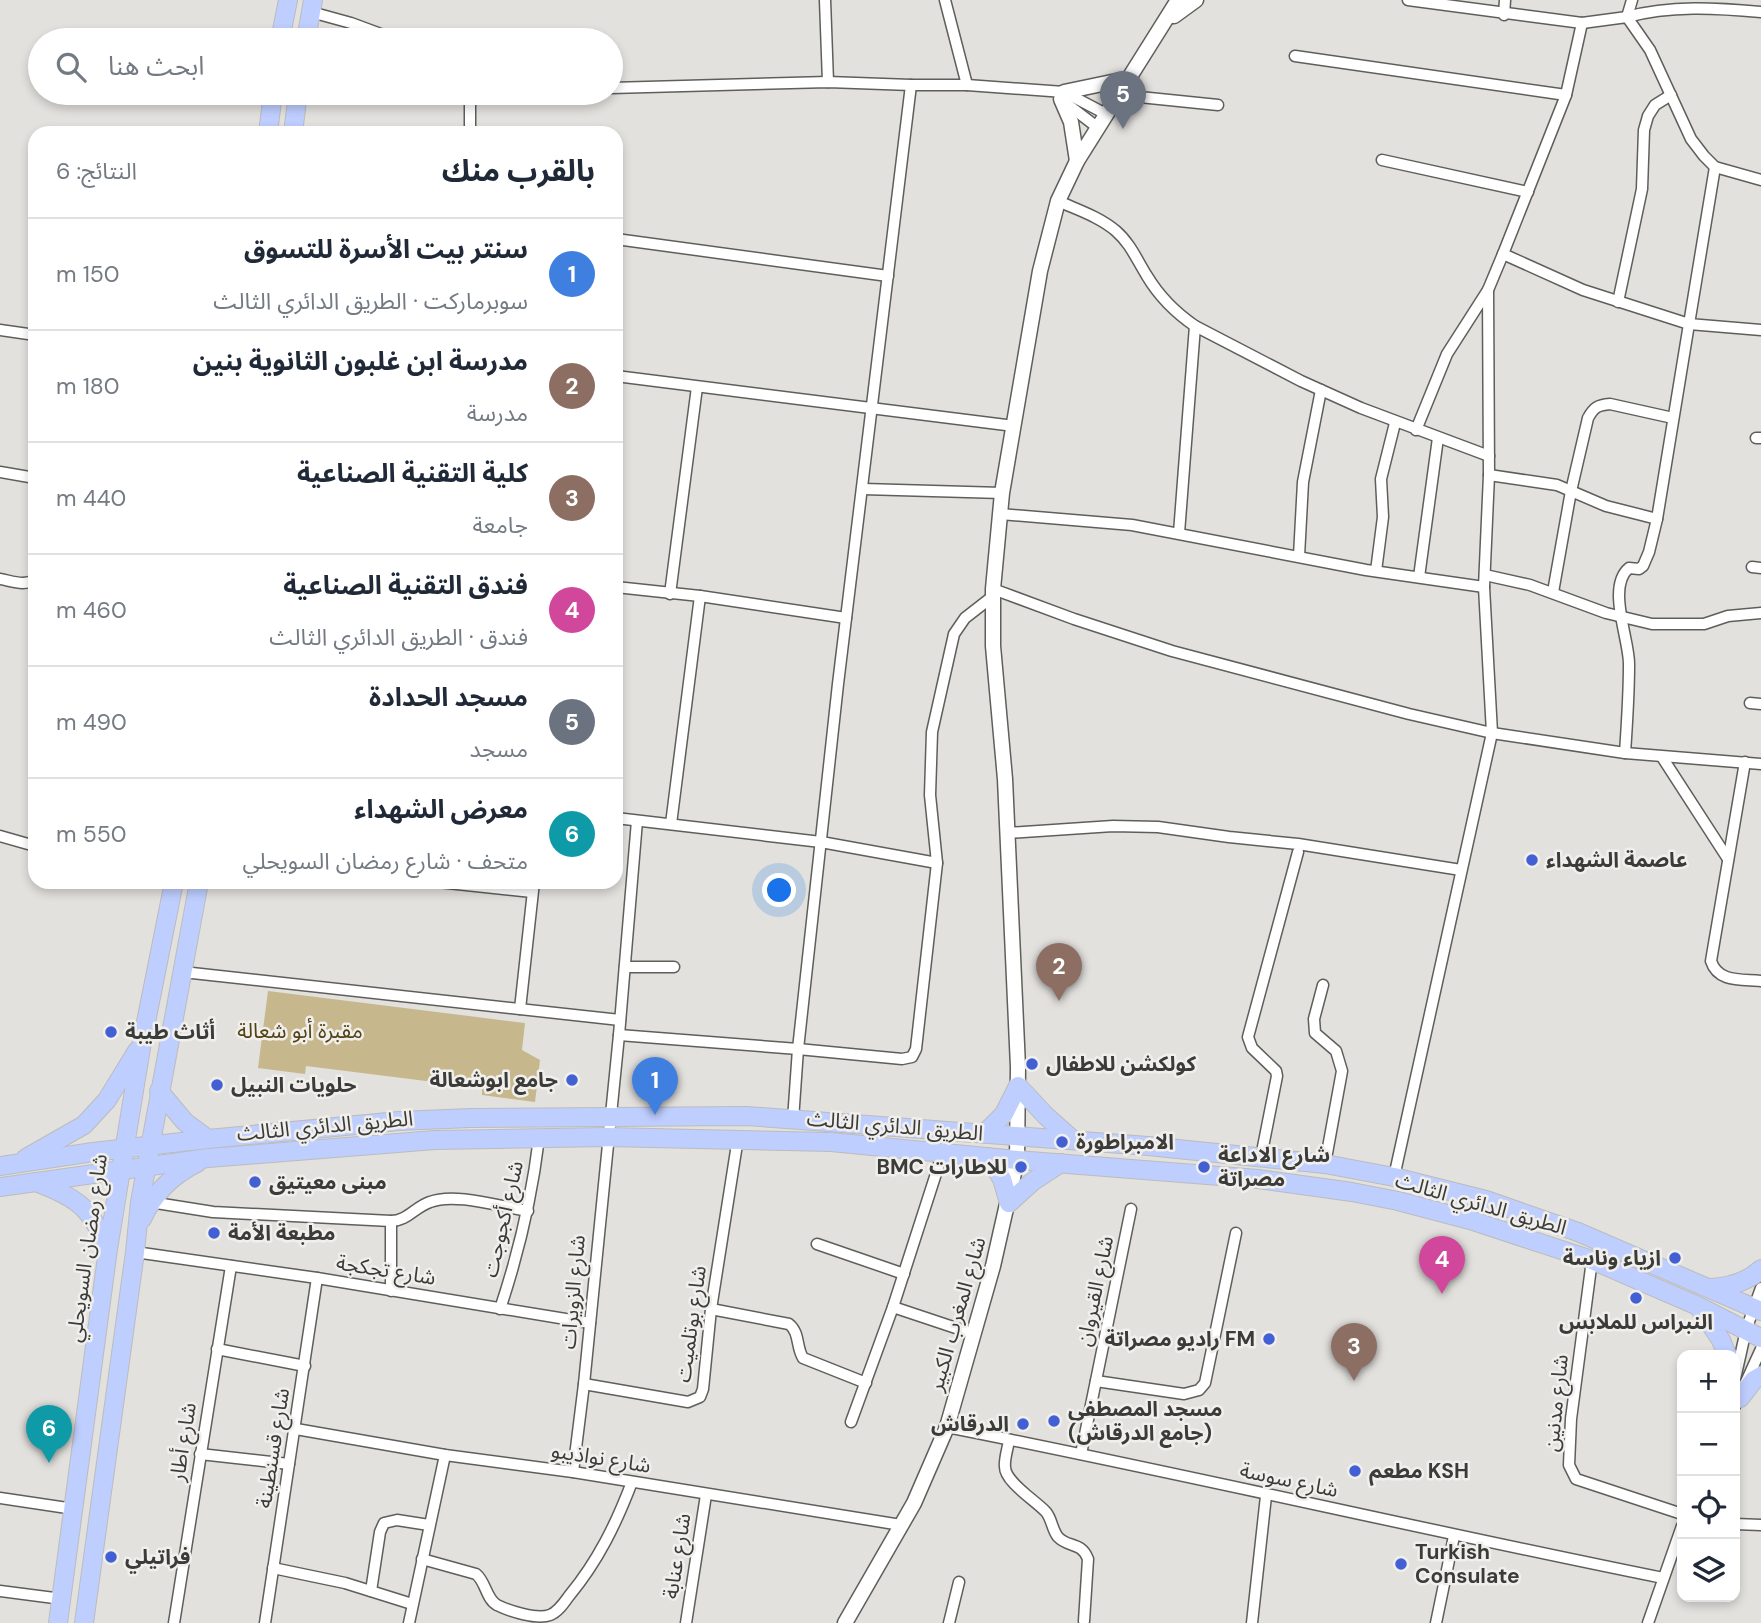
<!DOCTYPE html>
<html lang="ar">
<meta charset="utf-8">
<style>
:root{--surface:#fff;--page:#f6f6f7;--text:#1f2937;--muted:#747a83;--line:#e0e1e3;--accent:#2563eb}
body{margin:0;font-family:"DM Sans","Noto Sans Arabic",sans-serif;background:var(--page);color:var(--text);direction:rtl}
.controls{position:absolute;right:21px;bottom:21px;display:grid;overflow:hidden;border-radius:14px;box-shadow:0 4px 10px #0003}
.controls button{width:63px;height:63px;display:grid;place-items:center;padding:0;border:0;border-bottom:2px solid var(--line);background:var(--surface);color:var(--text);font:35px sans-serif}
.you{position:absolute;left:780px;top:891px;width:24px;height:24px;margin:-18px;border:5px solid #fff;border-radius:50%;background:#1a73e8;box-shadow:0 0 0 10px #1a73e833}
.badge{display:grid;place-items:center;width:46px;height:46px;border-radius:50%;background:var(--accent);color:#fff;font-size:23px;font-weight:700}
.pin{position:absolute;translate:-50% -58px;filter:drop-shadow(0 2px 4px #0008)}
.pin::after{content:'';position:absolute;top:37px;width:24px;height:21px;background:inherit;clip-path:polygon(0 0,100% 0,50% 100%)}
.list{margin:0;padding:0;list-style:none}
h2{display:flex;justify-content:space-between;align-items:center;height:91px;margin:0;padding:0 28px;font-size:30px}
h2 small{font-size:23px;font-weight:400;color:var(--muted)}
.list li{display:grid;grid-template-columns:46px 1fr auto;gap:21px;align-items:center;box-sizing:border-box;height:112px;padding:0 28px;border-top:2px solid var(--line)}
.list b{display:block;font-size:26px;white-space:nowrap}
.list p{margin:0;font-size:23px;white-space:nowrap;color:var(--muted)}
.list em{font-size:23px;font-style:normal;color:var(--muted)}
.icon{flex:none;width:38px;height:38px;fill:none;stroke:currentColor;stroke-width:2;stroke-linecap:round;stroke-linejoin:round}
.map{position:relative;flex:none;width:1761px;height:1623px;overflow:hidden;direction:ltr}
.search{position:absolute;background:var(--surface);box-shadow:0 4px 10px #0003;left:28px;top:28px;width:595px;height:77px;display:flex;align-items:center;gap:18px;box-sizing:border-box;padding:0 24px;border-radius:38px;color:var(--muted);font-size:26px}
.panel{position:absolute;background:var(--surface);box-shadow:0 4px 10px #0003;left:28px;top:126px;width:595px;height:763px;border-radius:21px;direction:rtl}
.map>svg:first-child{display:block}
</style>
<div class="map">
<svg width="1761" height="1623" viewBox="0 0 1761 1623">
<rect width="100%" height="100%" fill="#e2e1de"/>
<!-- green -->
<polygon fill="#c7b78d" points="268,991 525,1023 522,1050 540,1060 535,1102 482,1095 482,1088 306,1066 305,1074 258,1068"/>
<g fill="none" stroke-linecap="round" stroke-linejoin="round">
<defs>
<g id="minor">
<polyline points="825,0 828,82"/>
<polyline points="945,0 967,85"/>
<polyline points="1408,0 1582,23 1627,17 1650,50 1691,139 1704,156 1715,167 1761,180"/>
<polyline points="311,12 351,23 397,40"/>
<polyline points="1504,15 1505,0"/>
<path d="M1627,17C1670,5 1717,8 1761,12"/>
<polyline points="1627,17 1632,0"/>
<path d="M1582,23L1566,95L1503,254L1583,290L1689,324L1657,519L1649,552L1643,566L1639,569L1629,568C1606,587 1630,641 1629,665C1629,694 1627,724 1625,753"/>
<polyline points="1295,56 1566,95"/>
<polyline points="611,88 828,82 911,85 967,85 1064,92 1106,114"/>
<polyline points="470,93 470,133"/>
<polyline points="1120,95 1218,105"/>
<polyline points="1063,101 1097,127"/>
<polyline points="1382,160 1528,192"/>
<polyline points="1715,167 1689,324 1761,330"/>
<path d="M1058,201C1078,210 1100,217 1116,231C1130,243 1137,260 1147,276C1159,296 1176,313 1195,326L1301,381L1361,408L1489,456"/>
<polyline points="616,239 888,276"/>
<polyline points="1618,302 1642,189 1644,130 1648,116 1655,105 1671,95"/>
<polyline points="0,330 35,335"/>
<polyline points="616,376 1014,426"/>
<polyline points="1416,430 1447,354 1488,290"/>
<polyline points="1756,438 1761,438"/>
<polyline points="0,472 35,478"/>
<polyline points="1489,475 1557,485 1606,506 1657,519"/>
<polyline points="863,489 1002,493"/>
<polyline points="1000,514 1132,525 1366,570 1484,587"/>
<polyline points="1179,533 1195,326"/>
<polyline points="1299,556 1303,482 1321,390"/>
<polyline points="1752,567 1761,568"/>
<polyline points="1376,571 1383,517 1381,479 1395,423"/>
<polyline points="1485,575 1530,585 1606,613 1652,624 1704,624 1728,616 1761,613"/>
<polyline points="1419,577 1438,438"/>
<path d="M0,579C12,581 25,587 35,579"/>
<polyline points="616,587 700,596 846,618"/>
<polyline points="993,589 1074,619 1172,651 1409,714 1492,733 1625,753 1761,764"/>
<path d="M1553,592L1571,491L1588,418C1594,407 1598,405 1610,404L1673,418"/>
<polyline points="670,594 697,387"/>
<polyline points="1750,703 1761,704"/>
<polyline points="1662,757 1728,859"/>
<path d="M1745,762L1711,961C1718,983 1742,979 1761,981"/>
<polyline points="616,818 821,842 937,863"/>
<polyline points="671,824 700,596"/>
<polyline points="1007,833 1113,826 1158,827 1229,837 1298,844 1461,870"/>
<polyline points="0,836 35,846"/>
<polyline points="438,882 532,892"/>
<polyline points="625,967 674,967"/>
<polyline points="183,972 620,1020"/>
<polyline points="1323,985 1314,1019 1315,1033 1336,1051 1342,1071 1325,1164"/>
<polyline points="520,1009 534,882"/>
<polyline points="619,1035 798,1049 902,1059 912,1057 916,1049 937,863 930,795 932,732 954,634 965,618 992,597"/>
<polyline points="793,1120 798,1049 838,684 911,85"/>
<polyline points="1261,1157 1277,1076 1276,1071 1252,1048 1248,1037 1298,852"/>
<polyline points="1394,1177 1492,733 1484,587 1489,475 1488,290 1503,254"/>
<path d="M150,1202L213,1212L391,1221C407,1221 415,1207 430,1202C455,1192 501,1207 528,1211"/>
<polyline points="391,1221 391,1291"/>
<polyline points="817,1244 904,1274"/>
<polyline points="135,1252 317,1278 590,1323"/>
<polyline points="1592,1260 1571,1419 1569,1465 1576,1479 1682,1514"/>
<polyline points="893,1307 974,1334"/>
<path d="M500,1309C519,1252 532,1196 539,1138"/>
<path d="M711,1309L789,1324C800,1333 796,1347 803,1358L866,1383"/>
<polyline points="217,1349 305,1366"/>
<polyline points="1735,1379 1746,1330 1761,1288"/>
<polyline points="1096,1381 1184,1394 1199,1390 1205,1383 1236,1233"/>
<polyline points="584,1384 688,1402 700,1397 703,1389 711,1309 738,1138"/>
<polyline points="1735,1406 1761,1349"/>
<polyline points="851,1422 893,1307 943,1152"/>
<path d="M947,1427C1186,1474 1424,1530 1663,1578"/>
<polyline points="296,1429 445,1455 573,1472 901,1525"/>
<path d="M1009,1440C1008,1448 1004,1459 1005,1467C1005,1482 1036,1501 1046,1512C1052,1519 1052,1530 1058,1537C1068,1548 1081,1541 1088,1559L1084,1621"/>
<polyline points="200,1454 289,1464"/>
<polyline points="1081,1454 1131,1209"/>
<polyline points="573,1472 584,1384 619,1035 637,821"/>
<polyline points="0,1498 74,1509"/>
<polyline points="1735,1524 1761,1525"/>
<path d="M422,1559L476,1574C486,1582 486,1599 497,1605C509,1611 537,1620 550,1615C558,1612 564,1603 569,1596C598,1561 616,1524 632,1482"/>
<polyline points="273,1568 345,1583 412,1604"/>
<polyline points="0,1591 62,1599"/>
<polyline points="371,1591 380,1532 384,1523 397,1520 429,1525"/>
<polyline points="174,1623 231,1266"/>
<polyline points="265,1623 317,1278"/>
<polyline points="409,1623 445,1455"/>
<polyline points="686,1623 706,1495"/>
<polyline points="949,1623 959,1582"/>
<polyline points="1252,1623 1266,1496"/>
<polyline points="1436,1623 1454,1536"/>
<polyline points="1648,1623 1682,1526"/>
</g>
<g id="tertiary">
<polyline points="1174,16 1196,0"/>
<polyline points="1064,92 1131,78"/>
<polyline points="1061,99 1071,122 1077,161"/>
<polyline points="845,1623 914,1503 947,1427 993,1266 1017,1160 1018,1067 1005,779 993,646 993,589 1002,493 1040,271 1058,201 1077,161 1178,0"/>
</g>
<g id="primary">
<polyline points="280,40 288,0"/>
<polyline points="306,40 313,0"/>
<polyline points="268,133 273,93"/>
<polyline points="293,133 298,93"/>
<polyline points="159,1091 185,1122 208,1139"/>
<polyline points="985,1133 1004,1114 1018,1086 1046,1116 1073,1140"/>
<polyline points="988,1157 1002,1179 1009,1203"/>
<polyline points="26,1158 84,1125 107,1100 137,1051"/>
<polyline points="0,1166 93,1152 208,1139 399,1121 470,1118 747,1116 1148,1146 1325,1164 1394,1177 1486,1200 1578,1232 1761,1311"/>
<path d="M36,1182C78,1199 90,1206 108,1249"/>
<polyline points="0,1187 208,1158 435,1140 607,1137 831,1142 1017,1160 1258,1179 1352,1192 1398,1201 1470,1220 1592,1260 1698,1306 1761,1338"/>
<polyline points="1009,1203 1032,1182 1061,1163"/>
<path d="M142,1219C153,1195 172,1175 197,1163"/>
<path d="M1710,1288C1730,1287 1747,1282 1761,1269"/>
<polyline points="1700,1309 1721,1340 1727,1355"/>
<polyline points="1740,1398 1754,1380 1761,1376"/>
<polyline points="58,1623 108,1249 142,1042 174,882"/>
<polyline points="84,1623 135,1252 140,1202 199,882"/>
</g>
</defs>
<!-- minor casing -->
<use href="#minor" stroke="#5f5e5b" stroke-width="13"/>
<!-- tertiary casing -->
<use href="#tertiary" stroke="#5f5e5b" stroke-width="17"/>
<!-- primary casing -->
<use href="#primary" stroke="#bcbcbc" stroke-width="20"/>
<!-- minor -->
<use href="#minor" stroke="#fff" stroke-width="10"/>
<!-- tertiary -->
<use href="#tertiary" stroke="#fff" stroke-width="14"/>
<!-- primary -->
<use href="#primary" stroke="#becefe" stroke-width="18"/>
</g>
<!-- markers -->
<g fill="#4260d3" stroke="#f0efec" stroke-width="2.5">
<circle cx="1532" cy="860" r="7"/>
<circle cx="111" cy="1032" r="7"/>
<circle cx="1032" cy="1064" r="7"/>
<circle cx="572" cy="1080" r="7"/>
<circle cx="217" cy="1085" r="7"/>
<circle cx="1062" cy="1142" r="7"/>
<circle cx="1021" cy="1167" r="7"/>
<circle cx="1204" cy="1167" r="7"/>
<circle cx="255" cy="1182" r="7"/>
<circle cx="214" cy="1233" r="7"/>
<circle cx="1675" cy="1258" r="7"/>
<circle cx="1636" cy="1298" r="7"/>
<circle cx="1269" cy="1339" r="7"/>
<circle cx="1054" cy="1421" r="7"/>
<circle cx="1023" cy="1424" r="7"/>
<circle cx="1355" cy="1471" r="7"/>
<circle cx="111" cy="1557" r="7"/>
<circle cx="1401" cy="1564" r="7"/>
</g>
<g text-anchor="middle" stroke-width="5" stroke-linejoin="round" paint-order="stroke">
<!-- poi labels -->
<g font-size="21" font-weight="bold" fill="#3b3b3a" stroke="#f0efec" text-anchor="start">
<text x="1546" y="867">عاصمة الشهداء</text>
<text x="125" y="1039">أثاث طيبة</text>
<text x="1046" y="1071">كولكشن للاطفال</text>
<text x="558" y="1087" text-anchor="end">جامع ابوشعالة</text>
<text x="231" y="1092">حلويات النبيل</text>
<text x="1076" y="1149">الامبراطورة</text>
<text x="1218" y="1162">شارع الاداعة<tspan x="1218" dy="24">مصراتة</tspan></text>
<text x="1007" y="1174" text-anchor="end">BMC للاطارات</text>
<text x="269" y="1189">مبنى معيتيق</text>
<text x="228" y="1240">مطبعة الأمة</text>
<text x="1661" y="1265" text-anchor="end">ازياء وناسة</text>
<text x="1636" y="1329" text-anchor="middle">النبراس للملابس</text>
<text x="1255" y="1346" text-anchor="end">راديو مصراتة FM</text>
<text x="1068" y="1416">مسجد المصطفى<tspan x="1068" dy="24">(جامع الدرقاش)</tspan></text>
<text x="1009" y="1431" text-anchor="end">الدرقاش</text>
<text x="1369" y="1478">مطعم KSH</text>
<text x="1415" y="1559">Turkish<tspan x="1415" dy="24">Consulate</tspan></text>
<text x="125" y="1564">فراتيلي</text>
</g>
<!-- park labels -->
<g font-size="21" fill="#524213" stroke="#f0efec">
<text x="300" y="1038">مقبرة أبو شعالة</text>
</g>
<!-- street labels -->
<g font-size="21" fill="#3b3b3a" stroke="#f0efec">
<text transform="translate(325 1126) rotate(-5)" y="7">الطريق الدائري الثالث</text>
<text transform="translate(895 1126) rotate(5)" y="7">الطريق الدائري الثالث</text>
<text transform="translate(1481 1204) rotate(16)" y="7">الطريق الدائري الثالث</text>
<text transform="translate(503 1219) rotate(-77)" y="7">شارع أكجوجت</text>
<text transform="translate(87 1248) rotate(-82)" y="7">شارع رمضان السويحلي</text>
<text transform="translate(386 1270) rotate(9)" y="7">شارع تجكجة</text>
<text transform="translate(1095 1291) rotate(-78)" y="7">شارع القيروان</text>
<text transform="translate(573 1292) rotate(-85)" y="7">شارع الزويرات</text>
<text transform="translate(957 1314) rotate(-74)" y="7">شارع المغرب الكبير</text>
<text transform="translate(691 1324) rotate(-82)" y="7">شارع بوتلميت</text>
<text transform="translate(1556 1403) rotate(-84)" y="7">شارع مدنين</text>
<text transform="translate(183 1442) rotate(-81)" y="7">شارع أطار</text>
<text transform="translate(273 1448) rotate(-81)" y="7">شارع قسنطينة</text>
<text transform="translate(601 1458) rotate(9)" y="7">شارع نواذيبو</text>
<text transform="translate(1289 1480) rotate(12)" y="7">شارع سوسة</text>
<text transform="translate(677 1556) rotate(-81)" y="7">شارع عنابة</text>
</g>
</g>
</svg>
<div class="controls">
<button>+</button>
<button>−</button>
<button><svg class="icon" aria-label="locate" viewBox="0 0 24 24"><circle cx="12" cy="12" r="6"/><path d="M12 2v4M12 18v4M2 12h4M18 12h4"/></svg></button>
<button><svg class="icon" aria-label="layers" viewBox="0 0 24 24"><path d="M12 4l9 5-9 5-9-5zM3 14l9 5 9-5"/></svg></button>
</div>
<div class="you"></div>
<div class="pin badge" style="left:655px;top:1115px;background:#3f7fe0">1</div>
<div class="pin badge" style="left:1059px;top:1001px;background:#8d6e63">2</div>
<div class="pin badge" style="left:1354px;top:1381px;background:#8d6e63">3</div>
<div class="pin badge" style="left:1442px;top:1294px;background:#d1479c">4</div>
<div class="pin badge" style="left:1123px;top:129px;background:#6b7280">5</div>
<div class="pin badge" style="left:49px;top:1463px;background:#0f9aa8">6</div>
<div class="search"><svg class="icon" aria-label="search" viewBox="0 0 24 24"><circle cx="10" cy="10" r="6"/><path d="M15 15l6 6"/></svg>ابحث هنا</div>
<section class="panel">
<h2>بالقرب منك<small>النتائج: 6</small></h2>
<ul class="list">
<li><span class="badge" style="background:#3f7fe0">1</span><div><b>سنتر بيت الأسرة للتسوق</b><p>سوبرماركت · الطريق الدائري الثالث</p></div><em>150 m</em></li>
<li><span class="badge" style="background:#8d6e63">2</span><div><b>مدرسة ابن غلبون الثانوية بنين</b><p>مدرسة</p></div><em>180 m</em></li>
<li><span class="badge" style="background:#8d6e63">3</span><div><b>كلية التقنية الصناعية</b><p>جامعة</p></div><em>440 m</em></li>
<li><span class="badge" style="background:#d1479c">4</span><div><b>فندق التقنية الصناعية</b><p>فندق · الطريق الدائري الثالث</p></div><em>460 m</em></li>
<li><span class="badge" style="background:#6b7280">5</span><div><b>مسجد الحدادة</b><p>مسجد</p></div><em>490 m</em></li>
<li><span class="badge" style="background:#0f9aa8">6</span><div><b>معرض الشهداء</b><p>متحف · شارع رمضان السويحلي</p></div><em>550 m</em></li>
</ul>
</section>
</div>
